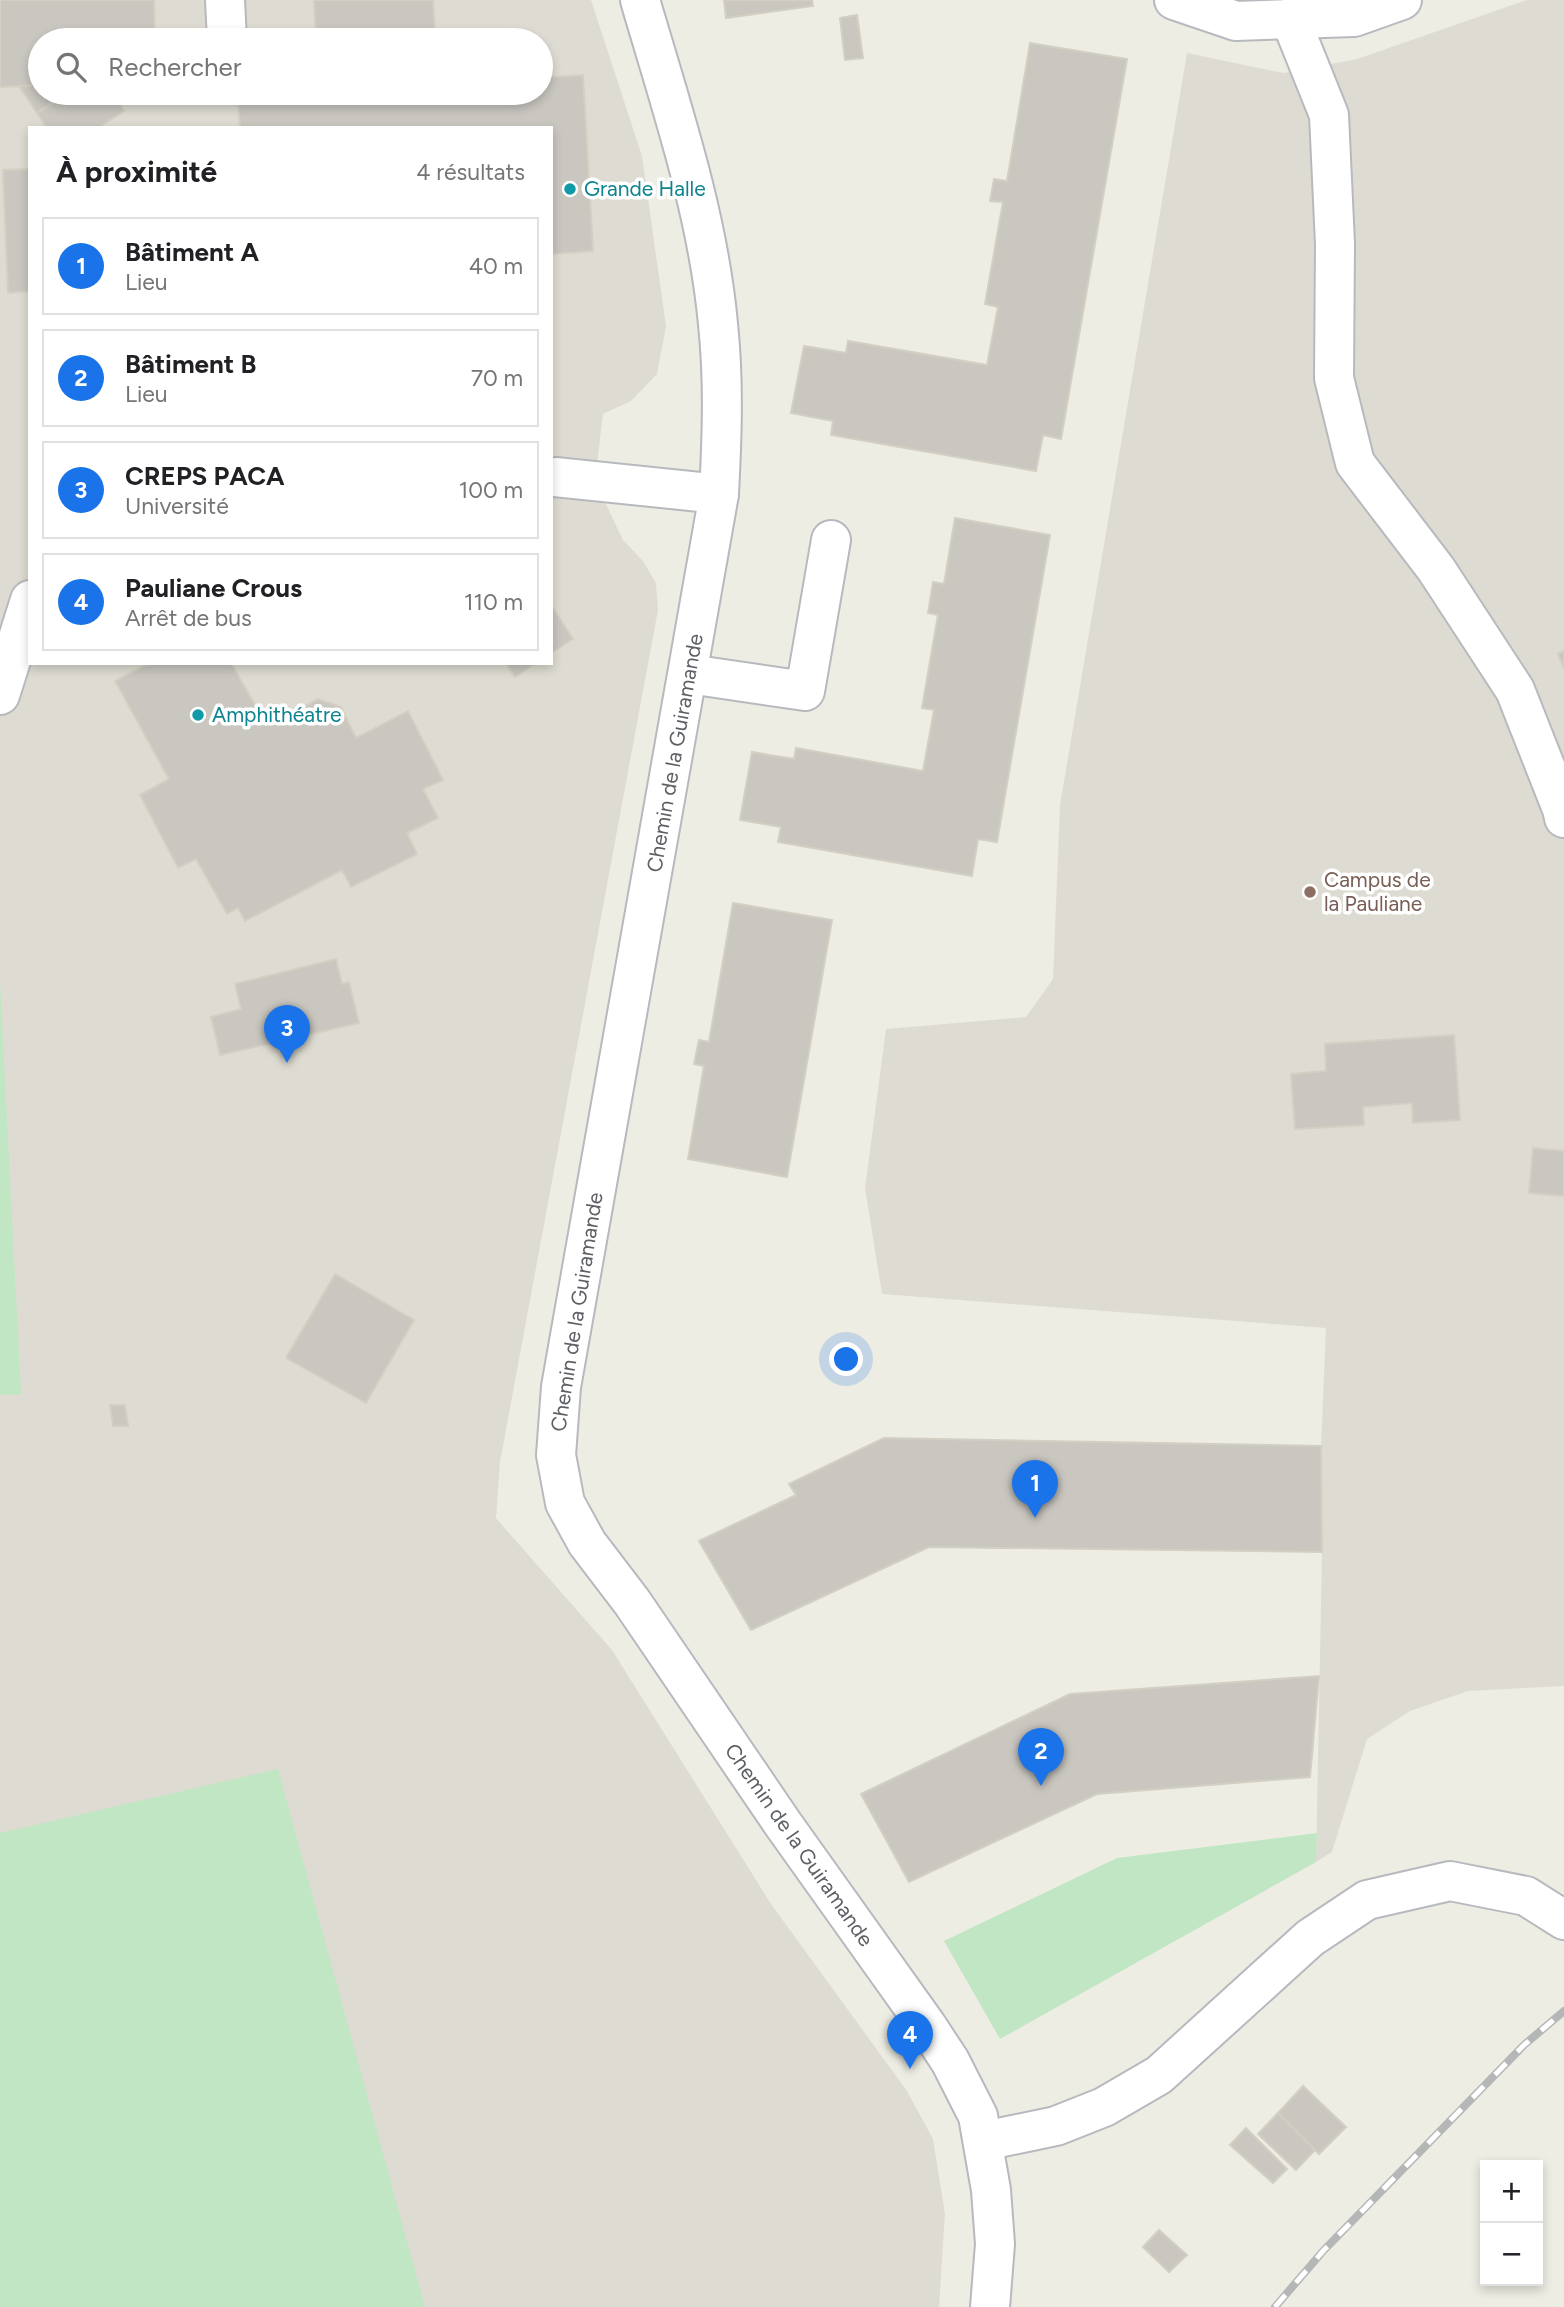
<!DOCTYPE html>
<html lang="fr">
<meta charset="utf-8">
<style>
:root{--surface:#fff;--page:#f2f2f2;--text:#202124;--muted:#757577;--line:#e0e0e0;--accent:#1a73e8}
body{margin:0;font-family:Figtree,sans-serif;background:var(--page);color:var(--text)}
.controls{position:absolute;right:21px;bottom:21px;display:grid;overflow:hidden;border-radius:0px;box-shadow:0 4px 10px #0003}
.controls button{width:63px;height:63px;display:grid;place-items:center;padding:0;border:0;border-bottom:2px solid var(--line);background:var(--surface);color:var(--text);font:35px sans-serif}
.you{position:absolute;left:847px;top:1360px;width:24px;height:24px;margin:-18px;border:5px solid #fff;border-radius:50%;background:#1a73e8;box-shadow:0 0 0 10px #1a73e833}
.badge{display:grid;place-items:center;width:46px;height:46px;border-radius:50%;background:var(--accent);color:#fff;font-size:23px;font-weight:700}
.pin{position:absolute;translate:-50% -58px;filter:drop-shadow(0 2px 4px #0008)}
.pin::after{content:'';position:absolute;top:37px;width:24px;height:21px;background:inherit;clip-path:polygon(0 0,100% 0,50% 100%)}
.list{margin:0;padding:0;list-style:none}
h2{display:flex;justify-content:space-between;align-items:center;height:91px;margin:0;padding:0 28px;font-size:30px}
h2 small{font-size:23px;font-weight:400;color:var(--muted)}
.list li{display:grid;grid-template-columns:46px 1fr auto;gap:21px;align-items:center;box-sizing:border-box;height:98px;margin:0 14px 14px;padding:0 14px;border:2px solid var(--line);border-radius:0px}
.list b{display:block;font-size:26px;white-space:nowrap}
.list p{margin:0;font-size:23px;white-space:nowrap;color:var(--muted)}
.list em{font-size:23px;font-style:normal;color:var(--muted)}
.icon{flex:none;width:38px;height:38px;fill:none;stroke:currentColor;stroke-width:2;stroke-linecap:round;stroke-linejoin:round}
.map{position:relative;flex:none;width:1564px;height:2307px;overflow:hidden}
.search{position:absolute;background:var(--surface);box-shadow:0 4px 10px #0003;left:28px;top:28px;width:525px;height:77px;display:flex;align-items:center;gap:18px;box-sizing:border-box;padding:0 24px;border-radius:38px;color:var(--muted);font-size:26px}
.panel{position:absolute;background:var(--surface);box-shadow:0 4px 10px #0003;left:28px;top:126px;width:525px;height:539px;border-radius:0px}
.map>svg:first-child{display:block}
</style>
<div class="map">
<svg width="1564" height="2307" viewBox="0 0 1564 2307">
<rect width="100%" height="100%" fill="#eeede4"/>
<!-- education -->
<g fill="#dedcd2" fill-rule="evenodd">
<path d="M0,0H591L642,156L666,326L657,374L631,401L603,414L595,481L623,540L643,561L656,583L658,610L500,1462L496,1518L612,1650L771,1904L907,2091L933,2139L945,2214L939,2307H0ZM40,40H541V93H40ZM30,128H551V663H30Z"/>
<polygon points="1527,0 1564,0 1564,1686 1468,1691 1410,1711 1367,1739 1332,1852 1316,1862 1322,1552 1321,1446 1326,1328 882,1294 865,1188 886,1029 1026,1017 1053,979 1060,805 1187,53 1283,73 1357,59"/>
</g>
<!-- green -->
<g fill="#c1e6c4">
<polygon points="0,982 21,1394 0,1395"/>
<polygon points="278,1769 425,2307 0,2307 0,1833"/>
<polygon points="1317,1833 1316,1862 1000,2039 944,1941 1117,1858"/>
</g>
<!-- building -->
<g fill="#cac7c1" stroke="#d3cfc2" stroke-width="2">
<polygon points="0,0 154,0 155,40 40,40 40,85 0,87"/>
<polygon points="314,0 433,0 435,33 316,39"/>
<polygon points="724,0 812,0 813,6 726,18"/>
<polygon points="857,15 863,58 845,60 840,18"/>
<polygon points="1030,43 1127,59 1061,439 1043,435 1036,471 831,435 833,421 791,413 804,346 846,353 848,341 987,365 998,307 985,304 1003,202 990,201 994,179 1007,181"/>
<polygon points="583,75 593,251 551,254 551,128 240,128 238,97 304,93 541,93 541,78"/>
<polygon points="40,85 40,93 51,93 56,101 37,113 19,86"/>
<polygon points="51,93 113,93 124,111 98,128 47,128 37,113 56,101"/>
<polygon points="30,169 30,291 8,293 3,170"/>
<polygon points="955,518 1050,535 997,842 978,839 972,876 778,842 781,827 740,820 752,752 794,759 796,748 923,771 934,710 922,708 938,615 928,613 933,582 944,584"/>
<polygon points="551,605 573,639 551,653"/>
<polygon points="1564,651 1564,668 1558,654"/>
<polygon points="150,663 231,663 255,705 285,717 318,699 341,707 356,738 408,711 443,780 423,789 438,818 407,833 417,854 351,887 342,870 245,921 238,908 227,914 196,859 178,868 140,795 169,779 115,681"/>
<polygon points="506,663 536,663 515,677"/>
<polygon points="733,903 832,920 787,1177 688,1159 704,1066 694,1064 699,1040 709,1042"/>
<polygon points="336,959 342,984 349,982 359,1023 220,1055 211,1017 241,1009 235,984"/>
<polygon points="1454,1035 1460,1120 1413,1123 1412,1103 1363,1107 1364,1125 1295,1129 1291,1074 1326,1071 1325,1044"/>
<polygon points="1533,1148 1564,1151 1564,1196 1529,1193"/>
<polygon points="335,1274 414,1320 366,1403 286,1358"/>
<polygon points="110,1405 125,1405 128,1426 113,1426"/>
<polygon points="884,1438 1321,1446 1322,1552 929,1547 751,1630 699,1541 796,1495 789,1484"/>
<polygon points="1319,1676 1310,1777 1097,1794 909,1882 861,1794 1070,1694"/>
<polygon points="1303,2086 1346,2127 1319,2154 1278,2113"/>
<polygon points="1278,2113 1315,2150 1296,2170 1258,2134"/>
<polygon points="1246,2128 1287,2169 1273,2183 1230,2145"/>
<polygon points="1159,2230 1187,2255 1169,2272 1143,2247"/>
</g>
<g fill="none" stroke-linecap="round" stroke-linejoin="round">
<defs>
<g id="minor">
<polyline points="225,0 227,40"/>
<path d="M640,0C671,106 708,214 718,324C724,381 722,437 719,494L561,1387L556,1455L565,1503L587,1543L632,1602L783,1824L927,2026L950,2061L978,2116L991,2190L995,2244L990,2307"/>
<polyline points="1174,0 1236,21 1354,17 1402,0"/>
<polyline points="1290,18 1329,115 1335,244 1334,378 1355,463 1436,569 1515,690 1562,809 1564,818"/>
<polyline points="555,477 719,494"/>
<polyline points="689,674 805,691 831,540"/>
<polyline points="0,695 30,600"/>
<polyline points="984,2141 1056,2126 1104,2107 1159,2075 1310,1938 1367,1900 1450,1881 1526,1896 1564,1920"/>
</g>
</defs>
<!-- minor casing -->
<use href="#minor" stroke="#b7b9be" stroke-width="42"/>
<!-- minor -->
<use href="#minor" stroke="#fff" stroke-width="38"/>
<defs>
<polyline id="rail" points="1275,2307 1324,2250 1524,2045 1564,2011"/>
</defs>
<!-- rail casing -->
<use href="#rail" stroke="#b5b6b6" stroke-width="8"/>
<!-- rail -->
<use href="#rail" stroke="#fff" stroke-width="5" stroke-dasharray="16" stroke-linecap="butt"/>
</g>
<!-- markers -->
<g fill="#0f9aa8" stroke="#fff" stroke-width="2.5">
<circle cx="570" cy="189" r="7"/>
<circle cx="198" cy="715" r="7"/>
</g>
<circle fill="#8d6e63" stroke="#fff" stroke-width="2.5" cx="1310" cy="892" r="7"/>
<g text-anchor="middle" stroke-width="7" stroke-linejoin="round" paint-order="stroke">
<!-- culture labels -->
<g font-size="21" fill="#0d838f" stroke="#fff" text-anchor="start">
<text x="584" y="196">Grande Halle</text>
<text x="212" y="722">Amphithéatre</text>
</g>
<!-- street labels -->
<g font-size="21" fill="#5c5f64" stroke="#fff">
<text transform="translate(675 753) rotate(-80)" y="7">Chemin de la Guiramande</text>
<text transform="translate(577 1312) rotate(-81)" y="7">Chemin de la Guiramande</text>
<text transform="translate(799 1845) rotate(55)" y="7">Chemin de la Guiramande</text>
</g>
<!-- education labels -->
<g font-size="21" fill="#785e54" stroke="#fff" text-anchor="start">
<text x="1324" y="887">Campus de<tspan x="1324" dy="24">la Pauliane</tspan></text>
</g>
</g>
</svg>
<div class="controls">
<button>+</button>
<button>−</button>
</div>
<div class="you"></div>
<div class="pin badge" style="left:1035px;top:1518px">1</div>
<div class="pin badge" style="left:1041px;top:1786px">2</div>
<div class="pin badge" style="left:287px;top:1063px">3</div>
<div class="pin badge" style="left:910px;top:2069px">4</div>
<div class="search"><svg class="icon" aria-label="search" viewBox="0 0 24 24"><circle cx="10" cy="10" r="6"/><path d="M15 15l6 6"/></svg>Rechercher</div>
<section class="panel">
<h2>À proximité<small>4 résultats</small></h2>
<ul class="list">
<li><span class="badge">1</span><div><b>Bâtiment A</b><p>Lieu</p></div><em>40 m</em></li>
<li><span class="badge">2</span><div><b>Bâtiment B</b><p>Lieu</p></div><em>70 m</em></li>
<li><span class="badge">3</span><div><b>CREPS PACA</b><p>Université</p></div><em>100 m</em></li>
<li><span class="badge">4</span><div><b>Pauliane Crous</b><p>Arrêt de bus</p></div><em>110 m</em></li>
</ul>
</section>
</div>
